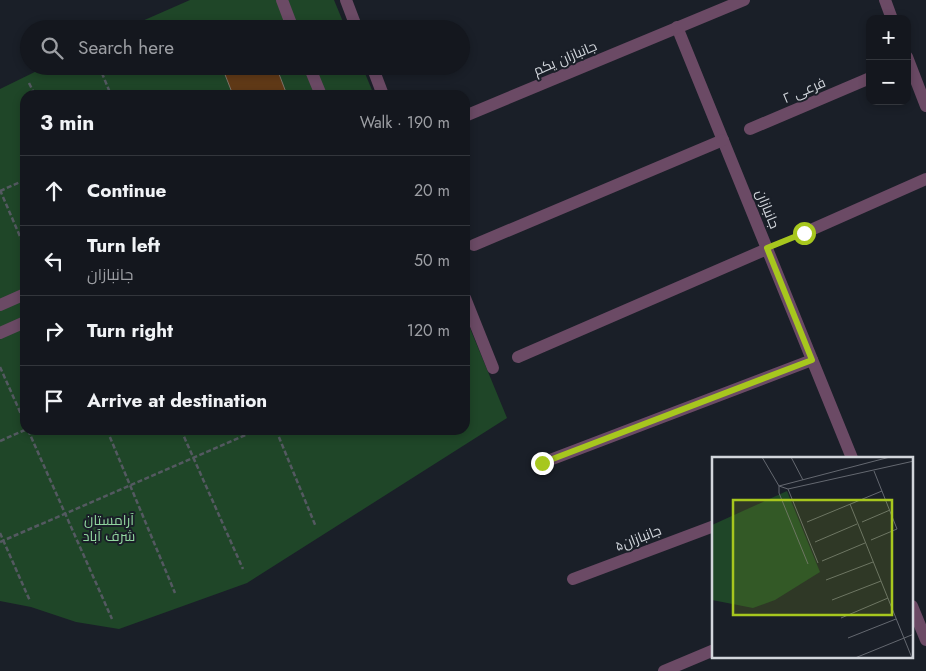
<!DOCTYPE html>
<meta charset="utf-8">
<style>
:root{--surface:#14171e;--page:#1d2027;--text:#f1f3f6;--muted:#9d9fa4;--line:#33363c}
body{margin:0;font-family:Jost,Cairo,sans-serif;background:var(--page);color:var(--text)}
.controls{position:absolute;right:15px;top:15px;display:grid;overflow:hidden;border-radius:10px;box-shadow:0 2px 8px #0003}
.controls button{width:45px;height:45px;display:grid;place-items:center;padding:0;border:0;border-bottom:1px solid var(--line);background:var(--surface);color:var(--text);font:25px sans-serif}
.stop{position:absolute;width:15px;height:15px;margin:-11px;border:4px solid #a7c71e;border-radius:50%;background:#fff}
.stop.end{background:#a7c71e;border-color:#fff;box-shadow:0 1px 5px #0008}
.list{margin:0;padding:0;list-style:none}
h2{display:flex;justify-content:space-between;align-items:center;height:65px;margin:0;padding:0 20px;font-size:21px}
h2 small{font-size:16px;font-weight:400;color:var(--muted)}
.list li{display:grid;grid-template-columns:32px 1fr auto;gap:15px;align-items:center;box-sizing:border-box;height:70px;padding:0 20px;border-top:1px solid var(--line)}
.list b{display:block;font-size:19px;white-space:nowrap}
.list p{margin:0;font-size:16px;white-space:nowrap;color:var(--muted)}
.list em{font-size:16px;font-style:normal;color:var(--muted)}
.icon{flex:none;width:28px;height:28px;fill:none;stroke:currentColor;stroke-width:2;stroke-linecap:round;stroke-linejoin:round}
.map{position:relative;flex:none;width:926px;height:671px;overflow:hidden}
.search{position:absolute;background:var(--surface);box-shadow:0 2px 8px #0003;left:20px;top:20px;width:450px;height:55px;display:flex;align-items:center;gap:12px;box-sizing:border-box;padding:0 18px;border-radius:28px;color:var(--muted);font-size:19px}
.panel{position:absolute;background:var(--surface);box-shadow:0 2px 8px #0003;left:20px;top:90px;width:450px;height:345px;border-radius:15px}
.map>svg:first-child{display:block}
</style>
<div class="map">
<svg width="926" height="671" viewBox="0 0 926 671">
<rect width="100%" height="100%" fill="#1a1f28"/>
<!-- green -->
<g fill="#1f4628">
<polygon points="190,0 334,0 346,29 124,29"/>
<polygon points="47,66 362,66 374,95 25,95 25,430 465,430 465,316 507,418 247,583 119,629 76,622 31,607 0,601 0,89"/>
</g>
<!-- building -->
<polygon fill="#613a17" stroke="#7e736b" points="237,66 276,66 287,95 233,95 224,72"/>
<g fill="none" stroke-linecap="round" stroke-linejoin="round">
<!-- path -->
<g stroke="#545961" stroke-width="2.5" stroke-dasharray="5 2.5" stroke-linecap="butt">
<polyline points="99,66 111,95"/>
<polyline points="29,83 35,95"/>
<polyline points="0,190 25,248"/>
<polyline points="0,191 25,180"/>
<polyline points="780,243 791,239"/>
<polyline points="0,367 25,423"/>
<polyline points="28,430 112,619"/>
<polyline points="107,430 175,593"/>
<polyline points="181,430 243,569"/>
<polyline points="276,430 316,527"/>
<polyline points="0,441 25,430"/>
<polyline points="0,533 30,601"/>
<polyline points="0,542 257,430"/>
</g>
<!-- minor -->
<g stroke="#6b4a65" stroke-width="12">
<polyline points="282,0 293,29"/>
<polyline points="346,0 357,29"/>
<polyline points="885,0 892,19"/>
<polyline points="677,27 852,458"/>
<polyline points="907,57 926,106"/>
<polyline points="309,66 321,95"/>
<polyline points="372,66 383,95"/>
<polyline points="465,116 744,0"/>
<polyline points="750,129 870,78"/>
<polyline points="804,233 926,179"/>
<polyline points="474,245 723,140"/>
<polyline points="465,298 493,368"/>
<polyline points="0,305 25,294"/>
<polyline points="0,333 25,322"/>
<polyline points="518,357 767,249"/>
<polyline points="542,463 812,360"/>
<polyline points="573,579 714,526"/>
<polyline points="912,606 926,640"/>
<polyline points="664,671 714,650"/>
</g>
</g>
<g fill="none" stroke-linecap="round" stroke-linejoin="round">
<!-- route -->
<polyline stroke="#a7c71e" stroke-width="6" points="542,463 812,360 767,248 804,233"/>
</g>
<g text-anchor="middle" stroke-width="4" stroke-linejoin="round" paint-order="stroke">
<!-- street labels -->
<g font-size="14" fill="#d2d6dc" stroke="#1a1f28">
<text transform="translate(565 58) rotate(-23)" y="5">جانبازان یکم</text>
<text transform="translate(804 90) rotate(-23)" y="5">فرعی ۲</text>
<text transform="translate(768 209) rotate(68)" y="5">جانبازان</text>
<text transform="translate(638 538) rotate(-21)" y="5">جانبازان۵</text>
</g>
<!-- park labels -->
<g font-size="14" fill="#91d69f" stroke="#1a1f28">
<text x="109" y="525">آرامستان<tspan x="109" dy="16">شرف آباد</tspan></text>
</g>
</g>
<!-- overview -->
<g transform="translate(712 457)">
<rect width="201" height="201" fill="#1a1f28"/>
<path d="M75,34L108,115L63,143L41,151L0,143V68Z" fill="#1f4628"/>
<path fill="none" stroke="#646870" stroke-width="1" d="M50,0L67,29V36L96,107M79,0L91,23M67,29L76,32L202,4M67,29L178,0M76,32L106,106M138,47L200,201M95,65L170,34M150,65L178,53M159,83L185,72L162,14M103,85L145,67M110,104L153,86M114,123L161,105M120,143L169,124M129,161L176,141M136,181L184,162M143,201L202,177"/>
<path fill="#a7c71e" fill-opacity="0.15" stroke="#a7c71e" stroke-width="2.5" d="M21,43H180V158H21Z"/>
<rect width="201" height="201" fill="none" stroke="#d2d6dc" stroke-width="2.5"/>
</g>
</svg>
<div class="controls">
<button>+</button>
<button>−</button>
</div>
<div class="stop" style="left:804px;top:233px"></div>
<div class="stop end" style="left:542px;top:463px"></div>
<div class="search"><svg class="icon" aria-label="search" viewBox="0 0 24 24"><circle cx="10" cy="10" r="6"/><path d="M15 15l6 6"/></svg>Search here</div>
<section class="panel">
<h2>3 min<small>Walk · 190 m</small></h2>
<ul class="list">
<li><svg class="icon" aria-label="ahead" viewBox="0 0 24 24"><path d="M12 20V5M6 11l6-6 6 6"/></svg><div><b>Continue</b></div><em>20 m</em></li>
<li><svg class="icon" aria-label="left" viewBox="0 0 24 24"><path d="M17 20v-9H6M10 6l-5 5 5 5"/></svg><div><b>Turn left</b><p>جانبازان</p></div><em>50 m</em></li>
<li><svg class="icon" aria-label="right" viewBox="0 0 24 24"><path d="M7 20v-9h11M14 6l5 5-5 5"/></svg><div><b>Turn right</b></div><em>120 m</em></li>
<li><svg class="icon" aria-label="arrive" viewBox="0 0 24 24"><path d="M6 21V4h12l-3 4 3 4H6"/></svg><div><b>Arrive at destination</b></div></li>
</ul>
</section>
</div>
